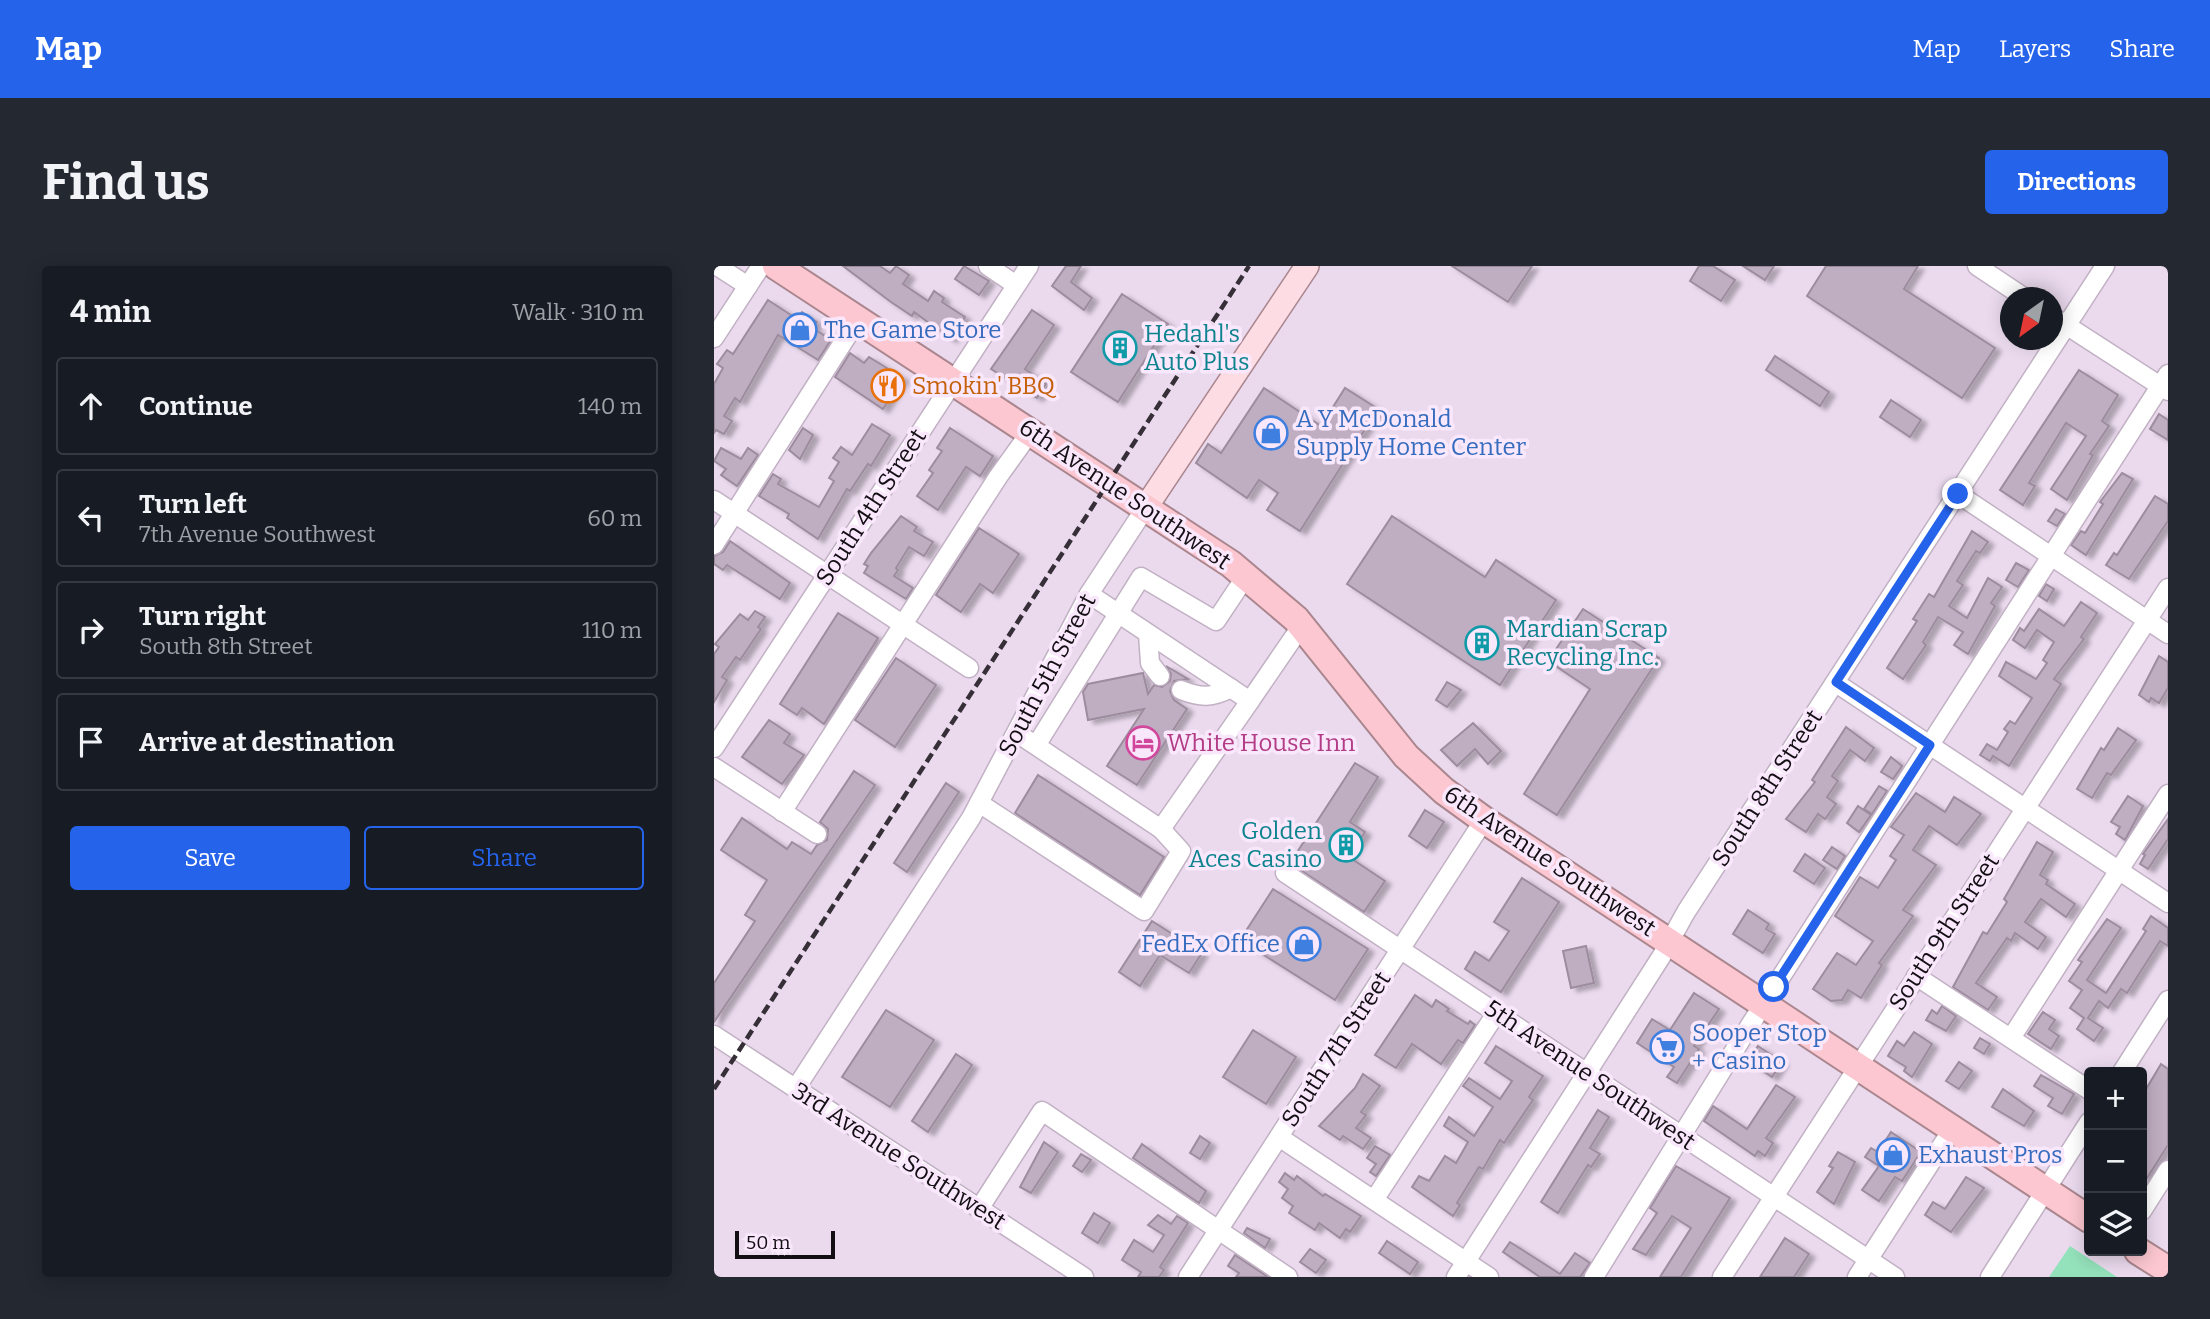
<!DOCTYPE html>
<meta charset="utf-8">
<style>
:root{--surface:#171b24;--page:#242831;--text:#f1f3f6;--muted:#9ea1a6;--line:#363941;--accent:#2563eb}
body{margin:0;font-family:Bitter,serif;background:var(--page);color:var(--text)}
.controls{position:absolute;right:21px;bottom:21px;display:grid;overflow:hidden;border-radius:7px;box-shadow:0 4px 18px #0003}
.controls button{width:63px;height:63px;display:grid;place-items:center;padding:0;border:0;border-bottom:2px solid var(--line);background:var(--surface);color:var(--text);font:35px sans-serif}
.compass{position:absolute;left:1286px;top:21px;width:63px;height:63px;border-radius:50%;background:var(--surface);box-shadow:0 4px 18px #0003;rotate:213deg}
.scale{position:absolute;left:21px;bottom:18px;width:100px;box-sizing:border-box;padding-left:7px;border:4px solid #130e14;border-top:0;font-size:19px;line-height:24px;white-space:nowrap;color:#130e14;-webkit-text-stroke:5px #f9e7fb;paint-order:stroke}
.stop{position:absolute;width:21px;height:21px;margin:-16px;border:5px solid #2563eb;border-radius:50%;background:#fff}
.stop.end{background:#2563eb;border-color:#fff;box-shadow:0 2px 7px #0008}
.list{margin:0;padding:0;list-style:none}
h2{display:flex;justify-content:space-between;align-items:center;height:91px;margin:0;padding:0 28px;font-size:30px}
h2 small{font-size:23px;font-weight:400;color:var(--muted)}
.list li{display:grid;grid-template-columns:46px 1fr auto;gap:21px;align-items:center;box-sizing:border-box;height:98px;margin:0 14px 14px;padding:0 14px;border:2px solid var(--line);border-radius:7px}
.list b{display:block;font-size:26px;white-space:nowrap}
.list p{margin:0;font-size:23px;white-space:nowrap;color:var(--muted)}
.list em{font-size:23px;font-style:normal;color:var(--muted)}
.actions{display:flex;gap:14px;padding:21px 28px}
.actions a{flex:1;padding:16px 0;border:2px solid var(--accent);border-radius:7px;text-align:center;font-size:24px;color:var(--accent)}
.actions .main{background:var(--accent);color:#fff}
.icon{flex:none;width:38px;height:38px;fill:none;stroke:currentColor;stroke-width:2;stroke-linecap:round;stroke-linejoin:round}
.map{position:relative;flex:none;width:1454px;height:1011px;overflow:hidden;border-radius:7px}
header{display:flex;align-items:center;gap:42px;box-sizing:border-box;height:98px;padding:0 35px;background:var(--accent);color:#fff}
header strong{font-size:33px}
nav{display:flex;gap:38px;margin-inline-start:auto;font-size:24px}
.intro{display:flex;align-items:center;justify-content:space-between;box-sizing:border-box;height:168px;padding:0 42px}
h1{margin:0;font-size:49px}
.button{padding:18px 32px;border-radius:7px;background:var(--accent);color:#fff;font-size:24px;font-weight:700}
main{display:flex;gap:42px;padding:0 42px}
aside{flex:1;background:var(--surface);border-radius:7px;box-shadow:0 4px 18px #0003}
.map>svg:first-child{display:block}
</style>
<header>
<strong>Map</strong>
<nav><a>Map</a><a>Layers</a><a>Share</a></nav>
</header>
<div class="intro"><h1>Find us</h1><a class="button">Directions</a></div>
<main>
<aside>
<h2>4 min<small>Walk · 310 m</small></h2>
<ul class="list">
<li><svg class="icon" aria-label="ahead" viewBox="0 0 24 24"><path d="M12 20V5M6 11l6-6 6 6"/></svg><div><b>Continue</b></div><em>140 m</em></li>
<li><svg class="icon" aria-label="left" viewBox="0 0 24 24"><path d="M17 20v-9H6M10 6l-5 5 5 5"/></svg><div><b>Turn left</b><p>7th Avenue Southwest</p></div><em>60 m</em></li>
<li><svg class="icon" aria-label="right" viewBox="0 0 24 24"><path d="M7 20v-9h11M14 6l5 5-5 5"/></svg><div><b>Turn right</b><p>South 8th Street</p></div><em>110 m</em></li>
<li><svg class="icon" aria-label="arrive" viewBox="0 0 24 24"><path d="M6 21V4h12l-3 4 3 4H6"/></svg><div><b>Arrive at destination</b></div></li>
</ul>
<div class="actions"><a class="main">Save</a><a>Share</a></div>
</aside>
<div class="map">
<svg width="1454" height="1011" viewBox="0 0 1454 1011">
<defs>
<filter id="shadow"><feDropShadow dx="6" dy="3.5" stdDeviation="2" flood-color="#0004"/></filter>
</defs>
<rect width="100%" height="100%" fill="#ebdaee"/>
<!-- green -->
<polygon fill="#94e2bb" points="1356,980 1403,1011 1335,1011"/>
<!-- building -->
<g fill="#bfaec1" stroke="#9c8c9e" stroke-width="2" filter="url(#shadow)">
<polygon points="129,0 166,0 176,7 182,0 195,9 189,18 214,35 220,25 230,32 228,36 251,51 237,73 200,46 198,50 177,36"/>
<polygon points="250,0 275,15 265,29 241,13"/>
<polygon points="352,0 367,0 357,16 378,32 370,44 338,20"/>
<polygon points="738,0 818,0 794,36"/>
<polygon points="985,0 999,0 1021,14 1007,35 976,15"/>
<polygon points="1029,0 1060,0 1051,14"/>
<polygon points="1112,0 1204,0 1190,23 1281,82 1248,132 1093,30"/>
<polygon points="408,28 454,58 404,136 357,106"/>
<polygon points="54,34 83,53 88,46 103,56 99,62 117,74 104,94 64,69 26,136 21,132 10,150 18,155 10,168 2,164 0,167 0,118 9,102 3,98 13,84 19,88"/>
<polygon points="318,44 340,59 311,103 332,118 323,132 277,103"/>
<polygon points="136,87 150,97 155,91 189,112 169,143 121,111"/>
<polygon points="1061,90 1115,126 1106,140 1052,104"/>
<polygon points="1365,104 1404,129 1388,155 1395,160 1376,188 1379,189 1353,234 1337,223 1372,170 1352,157 1315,217 1321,220 1309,239 1286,224"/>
<polygon points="550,122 607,160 631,122 664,143 586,265 553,244 564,227 545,214 533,232 482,197 494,178 507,187"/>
<polygon points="1177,134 1207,154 1196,171 1166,151"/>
<polygon points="1445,148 1454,154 1454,174 1436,163"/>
<polygon points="158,158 176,169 157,200 154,198 136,225 133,223 104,273 73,252 75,248 45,230 59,208 67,213 64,218 105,241 120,215 115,212 125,196 119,192 127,181 138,189"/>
<polygon points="89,162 99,169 86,193 75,184"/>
<polygon points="236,162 279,190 266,210 252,201 224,244 203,230 219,207 215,204 228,185 223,182"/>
<polygon points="7,182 27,193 34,182 44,189 23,220 7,209 12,203 0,195"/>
<polygon points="1408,207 1419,213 1372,289 1357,279 1367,265 1371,267 1389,238 1386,236"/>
<polygon points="1441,230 1454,238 1454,255 1415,313 1392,299 1400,287 1403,289"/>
<polygon points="1342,243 1351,248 1343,260 1334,255"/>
<polygon points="187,250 203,261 200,265 219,276 210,290 195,281 182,302 184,304 180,310 199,322 192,333 150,307 154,300 150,298 157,287"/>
<polygon points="678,250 771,311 782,294 842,334 786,419 633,318"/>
<polygon points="265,262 305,288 279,327 266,318 247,346 222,329"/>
<polygon points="1258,265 1274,276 1266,287 1262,285 1243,315 1249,319 1235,340 1253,352 1274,312 1288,321 1277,337 1281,340 1254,388 1240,379 1249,366 1224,351 1209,376 1212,379 1189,413 1173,402 1203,355 1199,353 1215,328 1220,331"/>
<polygon points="16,275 76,317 66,333 13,299 9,304 0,298 0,290 9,286"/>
<polygon points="1302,297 1315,304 1304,321 1292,314"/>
<polygon points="1332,318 1340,323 1333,335 1325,330"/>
<polygon points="1367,336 1383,347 1367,371 1370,373 1340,413 1347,418 1295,500 1279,490 1276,495 1266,489 1273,478 1283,484 1294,466 1290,463 1296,455 1301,458 1318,432 1285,410 1292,396 1322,413 1333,397 1329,394 1340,376 1323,364 1311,382 1299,374 1306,362 1310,365 1325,343 1350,360"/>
<polygon points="869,343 945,392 843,549 810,528 876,423 834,395"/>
<polygon points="41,345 51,351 44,361 47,363 26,394 22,391 8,411 13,414 0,436 0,388 5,381 1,378 26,348 34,354"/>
<polygon points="124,347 164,372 110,458 88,442 83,449 66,438"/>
<polygon points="1445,390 1454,396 1454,422 1445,437 1437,432 1435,436 1425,429"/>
<polygon points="182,392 222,419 181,481 141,454"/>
<polygon points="452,400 474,413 460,415 456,425 460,434 473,443 423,519 393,500 430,443 374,454 369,426 374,418 429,407 434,428 440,419 448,421 456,415 457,408"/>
<polygon points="733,416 747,424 733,441 722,434"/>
<polygon points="55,454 76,468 70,477 90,489 68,518 28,491"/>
<polygon points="759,457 787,485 774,498 761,483 743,500 727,484"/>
<polygon points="1132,461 1160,482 1151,495 1136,484 1118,510 1124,515 1113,531 1122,538 1111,553 1104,548 1092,566 1072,553 1101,516 1098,514"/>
<polygon points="1404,462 1422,474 1397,509 1393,507 1378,532 1363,523 1387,482 1390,484"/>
<polygon points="1177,491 1188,500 1179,513 1167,506"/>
<polygon points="641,497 664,511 636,556 651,566 635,591 671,615 650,646 576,597"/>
<polygon points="140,505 161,519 0,756 0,717 41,655 31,649 53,614 7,584 28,552 73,583 78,576 97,588 103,579 113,574 114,563 106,556"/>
<polygon points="324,509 450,591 426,629 301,547"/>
<polygon points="232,517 245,526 193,606 180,597"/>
<polygon points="1165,520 1173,525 1158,548 1150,543"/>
<polygon points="1202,527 1231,546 1240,531 1267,548 1243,579 1215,560 1199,584 1222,599 1189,644 1199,650 1165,697 1168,699 1147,732 1134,724 1128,734 1117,735 1099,723 1123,687 1142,699 1159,675 1121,650 1146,611 1164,622 1182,594 1176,590 1190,569 1177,561"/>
<polygon points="1414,530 1429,540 1411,574 1402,568 1406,561 1397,556"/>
<polygon points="1144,540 1157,549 1145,566 1133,557"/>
<polygon points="711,544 730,556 713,582 695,570"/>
<polygon points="1454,553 1454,573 1434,603 1426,598 1431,589 1429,588"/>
<polygon points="1323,576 1339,586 1326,609 1334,614 1332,618 1361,638 1352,651 1327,633 1311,656 1332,671 1324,683 1301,667 1297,675 1293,672 1262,717 1283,731 1274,744 1239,721 1269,666 1273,668 1293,636 1290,633"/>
<polygon points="1118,581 1131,590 1123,603 1109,594"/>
<polygon points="1091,588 1111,602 1100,618 1080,605"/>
<polygon points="808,612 845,636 787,726 751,703 761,686 775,695 795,665 780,656"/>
<polygon points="559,623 654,683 621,734 526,674"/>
<polygon points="1034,644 1055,658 1052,663 1061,668 1049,687 1019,668"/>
<polygon points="1437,650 1454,662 1454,680 1446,675 1413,727 1407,723 1394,742 1385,735 1374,752 1389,762 1380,775 1363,763 1370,752 1356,742 1368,724 1355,715 1368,696 1364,694 1393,653 1407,662 1373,714 1392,727 1432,665 1429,663"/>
<polygon points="438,655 488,687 475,707 446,689 426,720 405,706"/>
<polygon points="872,680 880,717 857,722 849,685"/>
<polygon points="980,727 1005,743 980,780 985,783 963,817 953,811 960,801 923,777 938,753 956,764"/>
<polygon points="701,729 718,741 722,734 735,743 733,745 754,758 756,755 761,759 749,777 744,774 727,798 698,778 682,802 661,789"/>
<polygon points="1228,740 1242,750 1232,765 1212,754 1218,744 1223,748"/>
<polygon points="172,744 220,774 176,841 128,811"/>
<polygon points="1329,746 1341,754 1335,763 1345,770 1337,783 1314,768"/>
<polygon points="539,764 582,791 552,838 509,811"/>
<polygon points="1200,766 1218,778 1198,811 1190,805 1192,801 1174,790 1183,775 1190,780"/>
<polygon points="1266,772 1276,778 1270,788 1260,782"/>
<polygon points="782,780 829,810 815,831 819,834 790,877 786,874 769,903 765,901 743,937 746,939 739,950 698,921 705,910 715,915 731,890 742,897 754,876 730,860 735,851 760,870 779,841 749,820 755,812 786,833 798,815 771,797"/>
<polygon points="1044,780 1068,796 1058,811 1034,795"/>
<polygon points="242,788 258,799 214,866 198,855"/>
<polygon points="1245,796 1258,805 1245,823 1232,815"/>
<polygon points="1447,798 1454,803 1454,879 1428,920 1428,830"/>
<polygon points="649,808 666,820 647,846 652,849 642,862 657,872 649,883 629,870 626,874 605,860 641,822"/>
<polygon points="1327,809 1360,828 1348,848 1334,840 1339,832 1320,820"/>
<polygon points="1062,819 1081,831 1052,872 1059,877 1051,890 1044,885 1041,890 990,855 999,840 1033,863"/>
<polygon points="1289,823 1320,845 1310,860 1278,841"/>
<polygon points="884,844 895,851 876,882 886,888 877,901 874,899 844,947 827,936"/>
<polygon points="1177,866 1207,886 1188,915 1181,911 1165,935 1148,924 1165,900 1151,891 1157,882 1164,886"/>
<polygon points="486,870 496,877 486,893 476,887"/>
<polygon points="330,876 344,886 317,927 306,921"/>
<polygon points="428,878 492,925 485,937 419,892"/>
<polygon points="661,880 676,889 662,910 656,906 662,898 653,892"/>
<polygon points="1124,886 1141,896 1120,938 1103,926 1119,902 1115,900"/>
<polygon points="367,888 377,894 368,906 359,900"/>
<polygon points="962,900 1016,932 967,1011 946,1011 977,962 958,950 932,989 919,983 943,947 936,942"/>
<polygon points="571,907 580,914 583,910 609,930 611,928 647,950 636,966 632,963 626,972 605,957 601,964 575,947 579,940 568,932 574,923 565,916"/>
<polygon points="1252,911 1270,922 1237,966 1211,949 1219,936 1231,943"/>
<polygon points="380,947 396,957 384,977 368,967"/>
<polygon points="444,949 457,958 463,950 474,957 446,1001 450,1004 445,1011 424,1011 427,1006 408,994 420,974 439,986 450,969 434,959"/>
<polygon points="533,962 556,973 551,982 530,967"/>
<polygon points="1071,972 1095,988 1080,1011 1046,1011"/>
<polygon points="673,975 704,996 696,1008 665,987"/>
<polygon points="796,976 846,1008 861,987 876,997 866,1011 826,1011 789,986"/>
<polygon points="596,983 612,994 602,1007 586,996"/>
<polygon points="521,989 554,1011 522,1011 525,1007 514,1000"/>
</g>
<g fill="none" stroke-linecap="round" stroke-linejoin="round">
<defs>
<g id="minor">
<polyline points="3,0 34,20"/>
<polyline points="274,0 302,19"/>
<polyline points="1263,0 1311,32"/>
<polyline points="1338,50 1454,125"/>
<polyline points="0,72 47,0"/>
<polyline points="1244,228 1454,368"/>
<polyline points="0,234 255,402"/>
<polyline points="0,279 144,53"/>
<polyline points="375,328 536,435 588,359"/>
<polyline points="434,368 436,397 446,410"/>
<polyline points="1122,417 1454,637"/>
<path d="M467,424C487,432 498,432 517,422"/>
<polyline points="312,473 447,563 536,435"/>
<polyline points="323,478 427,311 502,355 532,310"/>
<polyline points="0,482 315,0"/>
<polyline points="0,501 103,568"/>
<polyline points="265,537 430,645 467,585 447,563"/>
<polyline points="68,546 284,211 317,165"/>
<polyline points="571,607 1181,1011"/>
<polyline points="1202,710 1375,824"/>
<polyline points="0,769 370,1011"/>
<polyline points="1297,772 1454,528"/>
<polyline points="1408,806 1454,734"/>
<polyline points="82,822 257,552 375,328 432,241"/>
<polyline points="565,871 775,1011"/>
<polyline points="660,934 783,746"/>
<polyline points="265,943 328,845 574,1011"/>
<polyline points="1428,945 1454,904"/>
<polyline points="474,1011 770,554"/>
<polyline points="742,1011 947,691 972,646 1391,0"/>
<polyline points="880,1011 1038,756 1454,108"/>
<polyline points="1008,1011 1454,322"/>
<polyline points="1143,1011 1239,862"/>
<polyline points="1276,1011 1375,856"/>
</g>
<polyline id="major" points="432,241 593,0"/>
<g id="highway">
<polyline points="62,0 517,298 582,353 692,490 730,525 770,554 1375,953"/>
<polyline points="1424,985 1454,1004"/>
</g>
</defs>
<!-- minor casing -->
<use href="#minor" stroke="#c2b1c4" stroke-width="21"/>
<!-- major casing -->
<use href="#major" stroke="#aa868e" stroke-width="26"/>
<!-- highway casing -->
<use href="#highway" stroke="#aa868e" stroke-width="30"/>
<!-- minor -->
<use href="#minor" stroke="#fff" stroke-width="18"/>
<!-- major -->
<use href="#major" stroke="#fddde3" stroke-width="23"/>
<!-- highway -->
<use href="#highway" stroke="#fcc7d0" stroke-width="26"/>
<!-- rail -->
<polyline stroke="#362f38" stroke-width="4.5" stroke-dasharray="10 5" stroke-linecap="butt" points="0,823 535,0"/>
</g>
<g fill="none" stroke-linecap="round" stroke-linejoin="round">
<!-- route -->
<polyline stroke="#2563eb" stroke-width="9" points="1060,721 1216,479 1122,416 1244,228"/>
</g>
<!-- icons -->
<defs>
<symbol id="shop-ring" viewBox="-11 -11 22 22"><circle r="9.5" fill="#f9e7fb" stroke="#3f7fe0" stroke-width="1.5"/><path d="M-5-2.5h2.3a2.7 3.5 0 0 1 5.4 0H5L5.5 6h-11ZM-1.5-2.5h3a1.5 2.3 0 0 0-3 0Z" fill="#3f7fe0"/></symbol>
<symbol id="building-ring" viewBox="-11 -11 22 22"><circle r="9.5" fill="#f9e7fb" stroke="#0f9aa8" stroke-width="1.5"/><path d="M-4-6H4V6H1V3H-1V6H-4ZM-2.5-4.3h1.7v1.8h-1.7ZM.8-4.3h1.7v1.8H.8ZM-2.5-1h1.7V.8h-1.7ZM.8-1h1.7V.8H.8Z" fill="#0f9aa8"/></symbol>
<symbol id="restaurant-ring" viewBox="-11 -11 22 22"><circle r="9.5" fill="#f9e7fb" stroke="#e8710a" stroke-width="1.5"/><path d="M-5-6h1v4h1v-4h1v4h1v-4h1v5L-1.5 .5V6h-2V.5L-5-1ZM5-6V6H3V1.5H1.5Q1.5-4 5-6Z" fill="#e8710a"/></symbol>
<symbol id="hotel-ring" viewBox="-11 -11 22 22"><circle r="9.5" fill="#f9e7fb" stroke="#d1479c" stroke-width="1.5"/><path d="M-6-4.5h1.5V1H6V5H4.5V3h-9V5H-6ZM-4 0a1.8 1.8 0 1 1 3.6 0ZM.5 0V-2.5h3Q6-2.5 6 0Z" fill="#d1479c"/></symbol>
<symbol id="supermarket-ring" viewBox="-11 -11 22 22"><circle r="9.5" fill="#f9e7fb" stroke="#3f7fe0" stroke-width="1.5"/><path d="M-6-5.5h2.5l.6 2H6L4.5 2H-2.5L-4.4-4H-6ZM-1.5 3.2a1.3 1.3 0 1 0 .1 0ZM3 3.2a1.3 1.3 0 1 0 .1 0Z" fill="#3f7fe0"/></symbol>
</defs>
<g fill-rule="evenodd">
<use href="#shop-ring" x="67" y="45" width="38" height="38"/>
<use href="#building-ring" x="387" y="63" width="38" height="38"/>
<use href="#restaurant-ring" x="155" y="101" width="38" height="38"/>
<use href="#shop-ring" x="538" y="148" width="38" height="38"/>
<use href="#building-ring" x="749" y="358" width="38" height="38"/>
<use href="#hotel-ring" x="410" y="458" width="38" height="38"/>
<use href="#building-ring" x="613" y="560" width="38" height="38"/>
<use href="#shop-ring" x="571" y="659" width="38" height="38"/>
<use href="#supermarket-ring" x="934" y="762" width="38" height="38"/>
<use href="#shop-ring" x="1160" y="870" width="38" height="38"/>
</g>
<g text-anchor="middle" stroke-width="7" stroke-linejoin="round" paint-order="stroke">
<!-- shop labels -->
<g font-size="24" fill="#366cbe" stroke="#f9e7fb" text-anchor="start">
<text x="110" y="72">The Game Store</text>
<text x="582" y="161">A Y McDonald<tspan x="582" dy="28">Supply Home Center</tspan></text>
<text x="566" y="686" text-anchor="end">FedEx Office</text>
<text x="978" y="775">Sooper Stop<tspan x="978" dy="28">+ Casino</tspan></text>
<text x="1204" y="897">Exhaust Pros</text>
</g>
<!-- culture labels -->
<g font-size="24" fill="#0d838f" stroke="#f9e7fb" text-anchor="start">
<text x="430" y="76">Hedahl's<tspan x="430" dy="28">Auto Plus</tspan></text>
<text x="792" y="371">Mardian Scrap<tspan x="792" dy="28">Recycling Inc.</tspan></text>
<text x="608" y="573" text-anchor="end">Golden<tspan x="608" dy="28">Aces Casino</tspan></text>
</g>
<!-- food labels -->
<g font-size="24" fill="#c56008" stroke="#f9e7fb" text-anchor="start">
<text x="198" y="128">Smokin' BBQ</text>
</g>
<!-- street labels -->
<g font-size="24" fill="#130e14" stroke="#f9e7fb">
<text transform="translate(411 228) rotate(34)" y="8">6th Avenue Southwest</text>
<text transform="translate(157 241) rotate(-57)" y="8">South 4th Street</text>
<text transform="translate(333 409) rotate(-62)" y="8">South 5th Street</text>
<text transform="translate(1053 522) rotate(-57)" y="8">South 8th Street</text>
<text transform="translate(836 595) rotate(34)" y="8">6th Avenue Southwest</text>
<text transform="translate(1230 666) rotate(-57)" y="8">South 9th Street</text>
<text transform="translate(622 783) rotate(-57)" y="8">South 7th Street</text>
<text transform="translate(876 809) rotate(34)" y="8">5th Avenue Southwest</text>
<text transform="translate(185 890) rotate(33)" y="8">3rd Avenue Southwest</text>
</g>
<!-- hotel labels -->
<g font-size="24" fill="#b23c85" stroke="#f9e7fb" text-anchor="start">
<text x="453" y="485">White House Inn</text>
</g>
</g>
</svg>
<div class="controls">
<button>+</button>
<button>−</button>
<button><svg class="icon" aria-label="layers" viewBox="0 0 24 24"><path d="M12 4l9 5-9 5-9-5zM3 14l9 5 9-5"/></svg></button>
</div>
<svg class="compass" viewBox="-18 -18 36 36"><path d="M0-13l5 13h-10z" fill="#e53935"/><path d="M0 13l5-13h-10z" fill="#9ea1a6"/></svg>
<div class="scale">50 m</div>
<div class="stop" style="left:1060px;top:721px"></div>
<div class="stop end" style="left:1244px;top:228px"></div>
</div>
</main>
